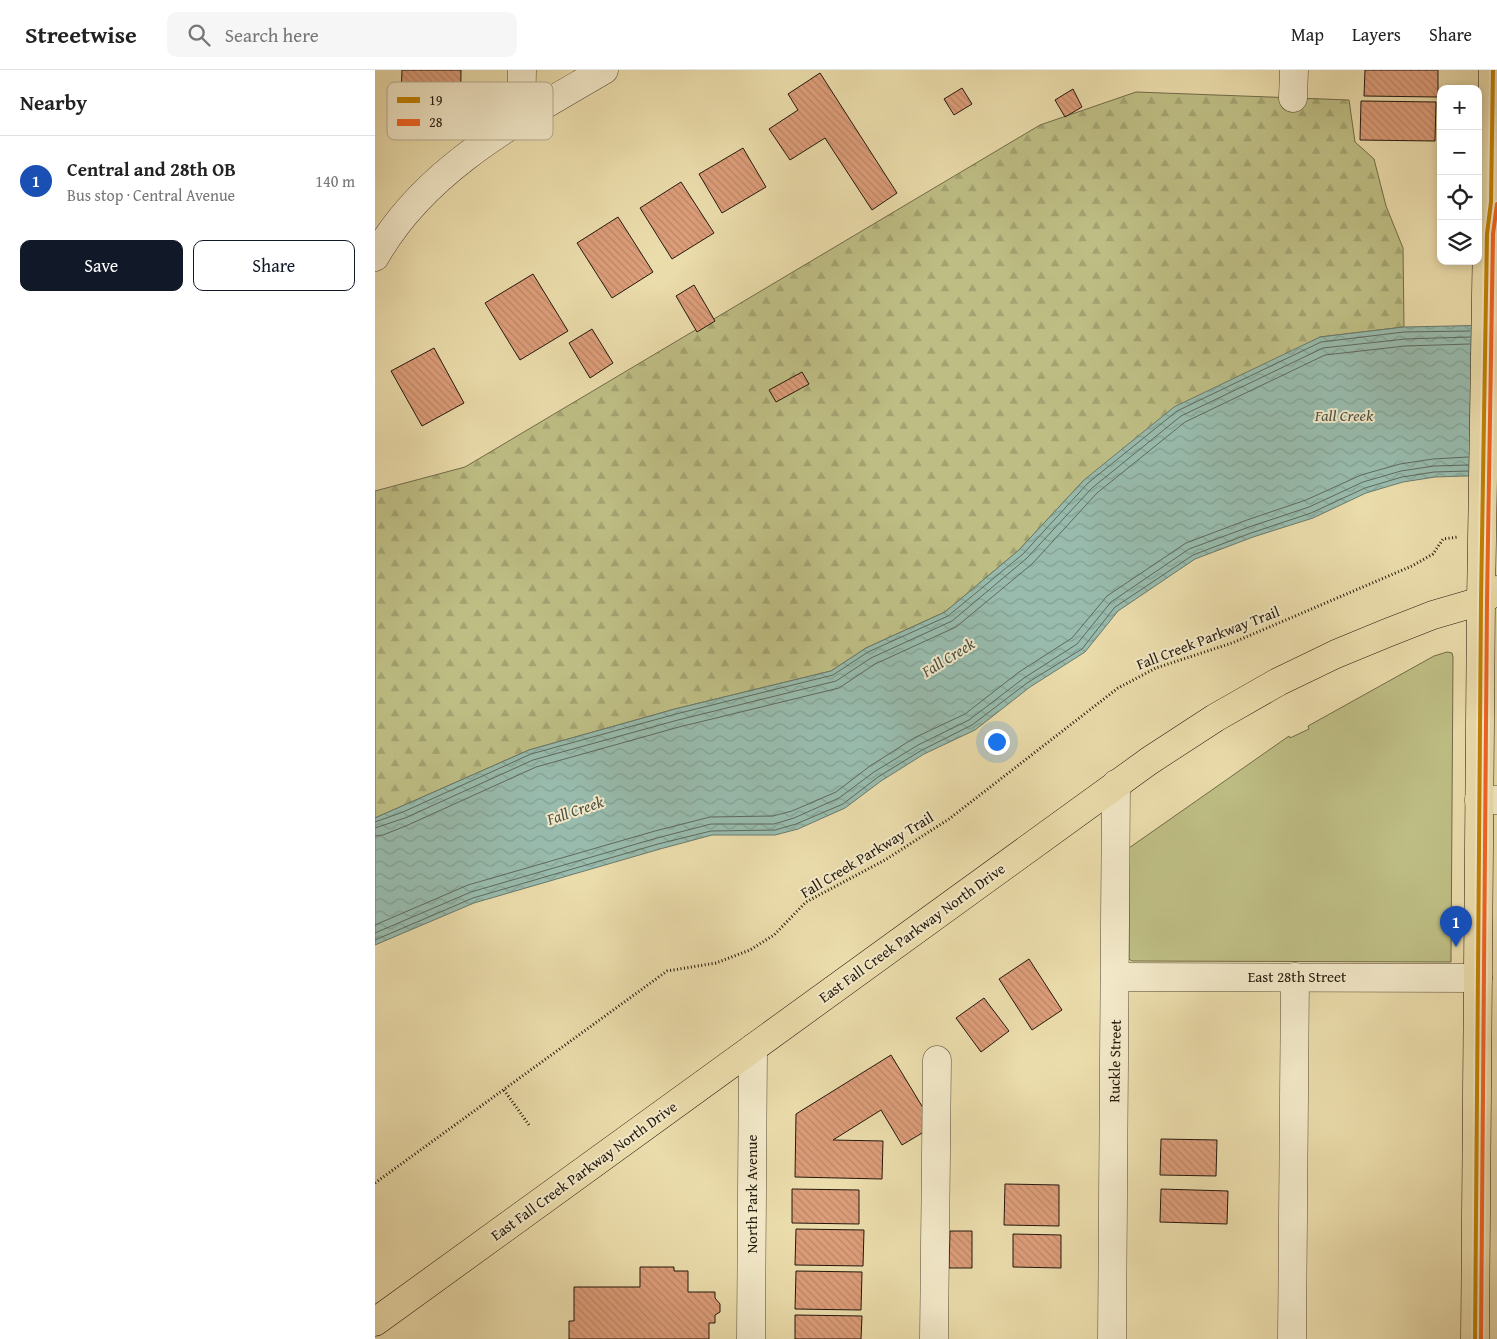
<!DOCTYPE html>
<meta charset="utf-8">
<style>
:root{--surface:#fff;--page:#f6f6f6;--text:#222;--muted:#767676;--line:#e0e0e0;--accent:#111827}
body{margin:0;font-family:"Gentium Book Plus",serif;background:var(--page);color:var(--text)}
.controls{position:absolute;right:15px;top:15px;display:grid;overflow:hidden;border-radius:10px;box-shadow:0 2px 8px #0003}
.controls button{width:45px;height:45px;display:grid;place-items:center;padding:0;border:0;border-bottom:1px solid var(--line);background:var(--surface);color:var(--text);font:25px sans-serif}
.you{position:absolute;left:621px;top:671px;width:18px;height:18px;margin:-12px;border:4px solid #fff;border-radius:50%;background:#1a73e8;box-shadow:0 0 0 8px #1a73e833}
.badge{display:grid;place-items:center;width:32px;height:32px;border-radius:50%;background:var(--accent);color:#fff;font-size:16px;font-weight:700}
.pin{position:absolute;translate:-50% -41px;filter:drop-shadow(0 1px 2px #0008)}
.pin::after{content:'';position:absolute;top:26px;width:18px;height:15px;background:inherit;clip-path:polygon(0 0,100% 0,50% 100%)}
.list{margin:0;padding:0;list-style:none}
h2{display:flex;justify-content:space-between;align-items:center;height:65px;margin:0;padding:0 20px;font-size:21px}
h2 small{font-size:16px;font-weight:400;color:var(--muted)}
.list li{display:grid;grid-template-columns:32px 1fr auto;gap:15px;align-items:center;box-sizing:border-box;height:90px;padding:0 20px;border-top:1px solid var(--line)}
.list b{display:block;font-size:19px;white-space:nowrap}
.list p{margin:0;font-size:16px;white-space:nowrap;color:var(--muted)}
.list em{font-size:16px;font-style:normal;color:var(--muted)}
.actions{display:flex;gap:10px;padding:15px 20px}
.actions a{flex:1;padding:11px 0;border:1px solid var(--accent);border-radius:10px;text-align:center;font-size:18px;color:var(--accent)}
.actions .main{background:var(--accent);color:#fff}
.icon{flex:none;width:28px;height:28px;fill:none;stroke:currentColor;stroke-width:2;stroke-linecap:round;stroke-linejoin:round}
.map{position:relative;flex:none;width:1122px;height:1269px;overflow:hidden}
header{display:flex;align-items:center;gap:30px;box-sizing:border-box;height:70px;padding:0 25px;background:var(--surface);border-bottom:1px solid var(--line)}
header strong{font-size:24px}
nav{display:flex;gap:28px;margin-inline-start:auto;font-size:18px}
.search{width:350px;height:45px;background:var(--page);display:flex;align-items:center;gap:12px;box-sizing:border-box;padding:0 18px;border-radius:10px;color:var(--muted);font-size:19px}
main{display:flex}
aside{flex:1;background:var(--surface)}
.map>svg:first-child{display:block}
</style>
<header>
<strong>Streetwise</strong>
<div class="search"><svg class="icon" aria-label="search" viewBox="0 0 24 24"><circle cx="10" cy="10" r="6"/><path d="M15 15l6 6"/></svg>Search here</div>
<nav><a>Map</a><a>Layers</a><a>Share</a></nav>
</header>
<main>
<aside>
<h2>Nearby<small></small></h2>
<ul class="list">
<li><span class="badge" style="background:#1a4fb4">1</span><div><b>Central and 28th OB</b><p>Bus stop · Central Avenue</p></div><em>140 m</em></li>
</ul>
<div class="actions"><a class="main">Save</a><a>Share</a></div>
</aside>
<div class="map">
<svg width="1122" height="1269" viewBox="0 0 1122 1269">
<defs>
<pattern id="forest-firs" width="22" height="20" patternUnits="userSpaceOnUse" patternTransform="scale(1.25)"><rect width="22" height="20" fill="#bebe84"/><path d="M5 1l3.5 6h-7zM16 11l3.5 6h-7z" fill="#a3a371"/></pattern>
<pattern id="water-waves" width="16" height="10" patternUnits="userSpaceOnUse" patternTransform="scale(1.25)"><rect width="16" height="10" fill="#98bbad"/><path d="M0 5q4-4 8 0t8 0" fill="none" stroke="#83a094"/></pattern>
<pattern id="building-back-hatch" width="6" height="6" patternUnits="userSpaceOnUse" patternTransform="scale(1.25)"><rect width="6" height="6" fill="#dc9d79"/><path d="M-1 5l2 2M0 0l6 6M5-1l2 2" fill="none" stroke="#bc8667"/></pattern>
</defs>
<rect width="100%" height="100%" fill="#ebdcab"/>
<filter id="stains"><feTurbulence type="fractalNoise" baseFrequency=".004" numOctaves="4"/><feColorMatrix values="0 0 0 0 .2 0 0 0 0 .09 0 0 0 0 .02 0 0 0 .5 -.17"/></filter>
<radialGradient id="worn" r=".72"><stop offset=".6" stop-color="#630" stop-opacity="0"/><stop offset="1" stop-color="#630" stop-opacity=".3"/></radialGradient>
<!-- grass -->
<polygon fill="#bebe84" stroke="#706b48" points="1072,582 1077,583 1078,587 1076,892 757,891 754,889 754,778 914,666 915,668 934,659 933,656 1059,586"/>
<!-- forest -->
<polygon fill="url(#forest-firs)" stroke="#706b48" points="761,22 974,30 980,72 999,89 1011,136 1028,178 1029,257 945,267 709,410 644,480 570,542 491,578 456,601 300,639 154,680 0,748 0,421 90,397 665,55"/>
<!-- water -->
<polygon fill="url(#water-waves)" stroke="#697a6d" points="1122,255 1122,405 1060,407 1028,412 991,423 938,448 878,467 820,489 743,541 710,582 655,617 600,660 549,684 506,711 470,738 423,759 400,765 337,765 285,779 99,833 0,875 0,748 154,680 300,639 456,601 491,578 570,542 644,480 709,410 799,337 945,267 1029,257"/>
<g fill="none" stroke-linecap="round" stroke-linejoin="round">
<!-- shore -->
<g stroke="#5e6a5c" stroke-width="1">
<polyline points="0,752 28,742 156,684 301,644 458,605 493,582 573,546 648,484 713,413 802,341 946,272 1029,262 1095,261"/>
<polyline points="0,758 30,748 158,690 303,650 461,611 496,588 577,551 652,488 717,418 806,346 948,278 1030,269 1095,267"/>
<polyline points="0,766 8,765 33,755 161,697 304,657 464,618 500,594 581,557 657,494 722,423 810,352 950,285 1030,276 1095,274"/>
<polyline points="0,855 93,815 280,761 335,747 398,746 417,741 461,722 495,696 539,668 590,644 644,602 697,568 732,526 811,473 872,450 931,430 986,405 1025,394 1058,389 1093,387"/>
<polyline points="0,863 96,822 282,768 336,754 399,754 419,748 464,728 499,702 543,675 594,650 649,608 702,574 736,532 814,479 874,457 934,437 988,412 1026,401 1059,396 1093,395"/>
<polyline points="0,870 98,828 283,774 336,761 400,760 421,754 468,734 503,707 547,680 597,655 652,613 707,579 740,537 818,485 876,463 936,443 990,418 1027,407 1059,402 1093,401"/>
</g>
</g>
<!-- building -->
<g fill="url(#building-back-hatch)" stroke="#23180c">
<polygon points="27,0 86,0 85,58 25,56"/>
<polygon points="990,0 1063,0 1063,27 989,26"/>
<polygon points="445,3 522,123 497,140 450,68 415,90 394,59 423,40 413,24"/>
<polygon points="587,18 597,34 579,45 569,29"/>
<polygon points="698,19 707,37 690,47 680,30"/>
<polygon points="986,31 1061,32 1060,71 985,70"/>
<polygon points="368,78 391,117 347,143 324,104"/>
<polygon points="306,112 339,163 297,189 265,138"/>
<polygon points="243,147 278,202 237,228 202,173"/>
<polygon points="158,204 193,261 145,290 110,233"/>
<polygon points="319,215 340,251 322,262 301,226"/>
<polygon points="217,259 238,293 215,308 194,273"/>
<polygon points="59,278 89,333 47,356 16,301"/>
<polygon points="427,302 434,314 401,332 394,320"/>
<polygon points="654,889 687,940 657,960 624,909"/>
<polygon points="609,928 634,961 606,982 581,948"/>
<polygon points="516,985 559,1056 527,1075 506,1040 458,1070 508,1071 507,1109 420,1107 421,1044"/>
<polygon points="786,1069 842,1070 841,1106 785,1105"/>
<polygon points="630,1114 684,1115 684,1156 629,1155"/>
<polygon points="417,1119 484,1120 484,1154 417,1153"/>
<polygon points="786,1119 853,1121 852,1154 785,1152"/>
<polygon points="421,1159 489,1160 488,1196 420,1195"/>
<polygon points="575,1161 597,1161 597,1198 574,1198"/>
<polygon points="638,1164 686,1165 686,1198 638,1197"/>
<polygon points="265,1197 299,1197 299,1201 313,1201 313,1222 340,1222 340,1228 345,1234 345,1242 340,1245 340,1253 334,1253 334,1269 194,1269 194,1251 199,1251 199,1217 265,1217"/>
<polygon points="421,1201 487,1202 486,1240 420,1239"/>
<polygon points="420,1245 487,1246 486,1269 420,1269"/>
</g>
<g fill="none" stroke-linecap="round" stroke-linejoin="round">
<defs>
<g id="minor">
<polyline points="918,28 919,0"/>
<polyline points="146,50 147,0"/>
<path d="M0,187C50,98 144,50 229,0"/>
<polyline points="1104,730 1122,730"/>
<polyline points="740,907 1103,908"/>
<polyline points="376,1269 378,978"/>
<polyline points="559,1269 562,990"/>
<polyline points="737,1269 741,714"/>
<polyline points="917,1269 920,907"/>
</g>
<g id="major">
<polyline points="0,1252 774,691 840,648 903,612 961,584 1012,563 1058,545 1106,531 1122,520"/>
<polyline points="1100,1269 1106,531 1112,164 1116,132 1118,0"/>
</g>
</defs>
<!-- minor casing -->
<use href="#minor" stroke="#554934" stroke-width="29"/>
<!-- major casing -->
<use href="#major" stroke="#23180c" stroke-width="29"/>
<!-- path -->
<g stroke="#23180c" stroke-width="3" stroke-dasharray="1 2.5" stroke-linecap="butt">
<polyline points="129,1020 154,1055"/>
<polyline points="0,1113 292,901 341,893 375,880 399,865 431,832 510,790 574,749 743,618 781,598 857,573 1037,496 1058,484 1068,469 1083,467"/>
</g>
<!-- minor -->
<use href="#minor" stroke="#f2e8c8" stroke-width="28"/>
<!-- major -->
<use href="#major" stroke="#ebdcab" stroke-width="28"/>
<defs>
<polyline id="bus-1" points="1100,1269 1106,531 1112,164 1116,132 1118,0"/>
<polyline id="bus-2" points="1106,1269 1112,531 1118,164 1122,134"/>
</defs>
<!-- bus-1 casing -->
<use href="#bus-1" stroke="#f2e8c8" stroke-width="8"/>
<!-- bus-2 casing -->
<use href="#bus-2" stroke="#f2e8c8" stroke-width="8"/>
<!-- bus-1 -->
<use href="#bus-1" stroke="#c28203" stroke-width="4"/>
<!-- bus-2 -->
<use href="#bus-2" stroke="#f26522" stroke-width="4"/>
</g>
<g text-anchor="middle" stroke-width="4" stroke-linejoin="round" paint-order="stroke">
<!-- street labels -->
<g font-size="15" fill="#23180c" stroke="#f2e8c8">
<text transform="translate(833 568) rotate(-21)" y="5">Fall Creek Parkway Trail</text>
<text transform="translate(492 785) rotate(-31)" y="5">Fall Creek Parkway Trail</text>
<text transform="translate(537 863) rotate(-36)" y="5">East Fall Creek Parkway North Drive</text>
<text x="922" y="912">East 28th Street</text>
<text transform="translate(740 991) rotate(-89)" y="5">Ruckle Street</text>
<text transform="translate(209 1101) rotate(-36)" y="5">East Fall Creek Parkway North Drive</text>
<text transform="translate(377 1124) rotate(-90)" y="5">North Park Avenue</text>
</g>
<!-- water labels -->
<g font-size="16" font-style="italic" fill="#4c5144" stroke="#f2e8c8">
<text x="969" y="351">Fall Creek</text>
<text transform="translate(573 587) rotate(-32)" y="6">Fall Creek</text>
<text transform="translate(200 740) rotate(-19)" y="6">Fall Creek</text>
</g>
</g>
<!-- legend -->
<rect x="12" y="12" width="166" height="58" rx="8" fill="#f2e8c8" stroke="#b4aa90" stroke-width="1"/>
<rect x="22" y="27" width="23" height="6" fill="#c28203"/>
<rect x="22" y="49" width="23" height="7" fill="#f26522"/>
<g font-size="14" fill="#23180c">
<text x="54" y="35">19</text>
<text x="54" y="57">28</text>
</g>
<rect width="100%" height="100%" filter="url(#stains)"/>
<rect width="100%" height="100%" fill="url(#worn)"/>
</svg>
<div class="controls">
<button>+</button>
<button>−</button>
<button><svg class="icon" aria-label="locate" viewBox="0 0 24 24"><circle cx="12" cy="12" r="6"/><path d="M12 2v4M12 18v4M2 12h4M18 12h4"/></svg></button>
<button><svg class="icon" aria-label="layers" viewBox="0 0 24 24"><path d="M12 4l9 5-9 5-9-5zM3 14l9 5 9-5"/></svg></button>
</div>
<div class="you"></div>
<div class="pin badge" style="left:1081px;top:877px;background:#1a4fb4">1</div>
</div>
</main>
